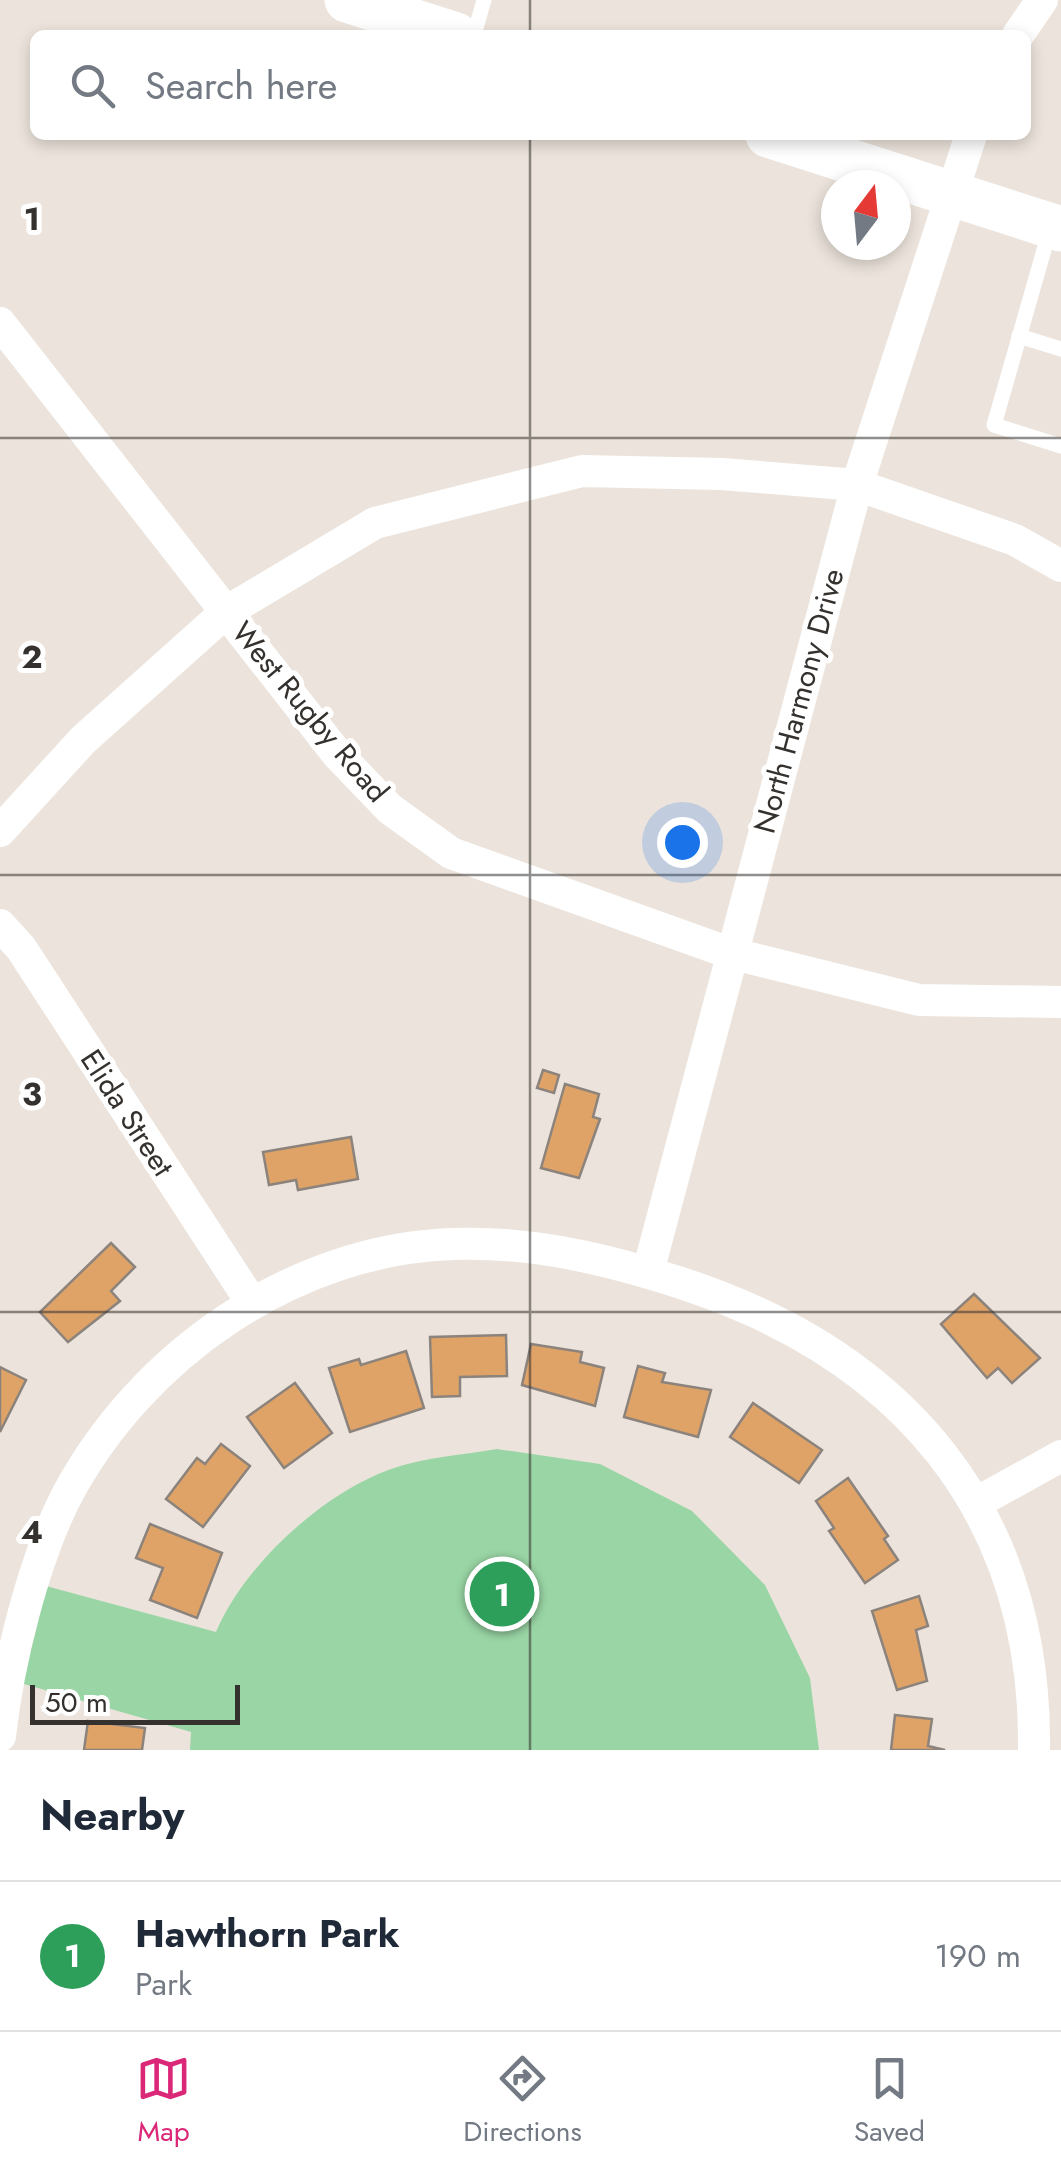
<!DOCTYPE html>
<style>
:root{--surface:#fff;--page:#f2f2f3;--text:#1f2937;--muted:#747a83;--line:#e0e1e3;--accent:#db2777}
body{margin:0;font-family:Jost,sans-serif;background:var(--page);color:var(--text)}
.compass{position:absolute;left:821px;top:170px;width:90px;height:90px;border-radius:50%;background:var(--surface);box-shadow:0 5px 15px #0003;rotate:16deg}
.scale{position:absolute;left:30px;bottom:25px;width:210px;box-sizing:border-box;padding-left:10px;border:5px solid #34312e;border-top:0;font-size:28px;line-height:35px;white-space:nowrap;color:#34312e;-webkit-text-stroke:8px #fff;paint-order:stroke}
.you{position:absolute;left:682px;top:842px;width:35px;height:35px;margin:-25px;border:8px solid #fff;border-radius:50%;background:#1a73e8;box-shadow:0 0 0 15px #1a73e833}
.badge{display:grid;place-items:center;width:65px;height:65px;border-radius:50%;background:var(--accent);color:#fff;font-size:32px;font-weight:700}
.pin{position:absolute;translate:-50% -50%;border:5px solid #fff;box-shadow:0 2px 10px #0006}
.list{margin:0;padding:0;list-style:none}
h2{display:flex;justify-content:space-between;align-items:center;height:130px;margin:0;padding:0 40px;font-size:42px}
h2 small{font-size:32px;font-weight:400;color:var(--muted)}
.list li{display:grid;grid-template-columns:65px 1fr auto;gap:30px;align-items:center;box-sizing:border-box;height:150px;padding:0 40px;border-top:2px solid var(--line)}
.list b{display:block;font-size:38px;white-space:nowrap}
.list p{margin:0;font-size:32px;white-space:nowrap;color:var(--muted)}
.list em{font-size:32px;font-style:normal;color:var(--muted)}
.icon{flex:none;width:55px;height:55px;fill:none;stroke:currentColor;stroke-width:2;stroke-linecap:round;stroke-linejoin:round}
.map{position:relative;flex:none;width:1061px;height:1750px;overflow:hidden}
.search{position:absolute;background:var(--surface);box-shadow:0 5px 15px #0003;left:30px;right:30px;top:30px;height:110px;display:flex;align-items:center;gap:25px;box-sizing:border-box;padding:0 35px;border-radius:15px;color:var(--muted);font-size:38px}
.sheet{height:280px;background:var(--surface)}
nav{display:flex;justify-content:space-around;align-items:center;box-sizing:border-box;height:140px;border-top:2px solid var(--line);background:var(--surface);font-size:28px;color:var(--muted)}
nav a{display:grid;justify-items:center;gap:5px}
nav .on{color:var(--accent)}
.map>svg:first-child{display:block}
</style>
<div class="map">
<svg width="1061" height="1750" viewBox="0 0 1061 1750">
<rect width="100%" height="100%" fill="#ece4dc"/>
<!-- green -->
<path fill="#9ad6a5" d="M497,1449L600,1464L692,1511L765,1585L810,1678L819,1750H190L191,1732L10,1680L35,1583L216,1632C244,1565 323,1493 391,1469C424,1457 464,1455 497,1449Z"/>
<!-- building -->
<g fill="#dfa368" stroke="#8b837c" stroke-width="2.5">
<polygon points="543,1070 559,1075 554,1093 537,1088"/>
<polygon points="565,1084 599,1094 593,1117 600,1119 579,1178 541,1168"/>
<polygon points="351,1137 358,1179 298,1190 296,1180 269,1185 263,1152"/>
<polygon points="111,1243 135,1267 111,1291 120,1301 68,1342 40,1312"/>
<polygon points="974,1294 1040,1358 1012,1383 998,1368 987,1378 941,1324"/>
<polygon points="506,1335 507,1376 460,1377 460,1396 432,1397 430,1337"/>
<polygon points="531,1344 582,1352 580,1362 604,1368 595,1406 522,1385"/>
<polygon points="406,1351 424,1408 350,1432 329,1368 359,1359 361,1365"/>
<polygon points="638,1366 665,1373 662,1382 711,1390 698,1437 624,1417"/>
<polygon points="0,1367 26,1380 0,1432"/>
<polygon points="295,1383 332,1433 284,1468 247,1417"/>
<polygon points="753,1403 822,1450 799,1483 730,1437"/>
<polygon points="221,1444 250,1466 203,1527 166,1499 197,1458 205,1464"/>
<polygon points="848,1478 888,1536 884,1539 898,1560 865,1583 829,1531 834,1528 816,1501"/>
<polygon points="150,1524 222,1553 197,1618 150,1600 163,1568 136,1558"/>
<polygon points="919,1596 928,1626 916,1630 927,1681 897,1690 872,1611"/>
<polygon points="895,1715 932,1719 928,1746 945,1750 891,1750"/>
<polygon points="88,1721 145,1728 142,1750 84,1750"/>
</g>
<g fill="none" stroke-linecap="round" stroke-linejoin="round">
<!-- service -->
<g stroke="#fff" stroke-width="15">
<polyline points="474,35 484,0"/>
<polyline points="1050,229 994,425 1061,446"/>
<polyline points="1019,336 1061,349"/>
</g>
<!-- minor -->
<g stroke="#fff" stroke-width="32">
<polyline points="1018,35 1042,0"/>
<polyline points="0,323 338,755 390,809 451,853 730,953 919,1000 1061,1002"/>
<polyline points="0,831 83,740 226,612 375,523 582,471 722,474 857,485 1015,540 1061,566"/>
<polyline points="0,925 21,948 252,1303"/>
<polyline points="648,1272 857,485 971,135"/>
<polyline points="978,1502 1061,1456"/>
<path d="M0,1736C8,1663 33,1562 66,1497C140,1356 293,1249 453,1244C531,1241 607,1259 681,1283C902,1355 1037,1511 1034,1750"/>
</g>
<!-- secondary -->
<g stroke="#fff" stroke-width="45">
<polyline points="347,0 456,35"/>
<polyline points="768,135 1061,229"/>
</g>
</g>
<!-- grid -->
<path fill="none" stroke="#34312e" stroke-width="2.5" stroke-opacity="0.55" d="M530,0V35M530,135V1750M0,438H1061M0,875H1061M0,1312H1061"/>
<g text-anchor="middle" stroke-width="10" stroke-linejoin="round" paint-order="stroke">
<!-- street labels -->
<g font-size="30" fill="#34312e" stroke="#fff">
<text transform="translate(799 701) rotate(-75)" y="10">North Harmony Drive</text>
<text transform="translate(310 712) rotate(50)" y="10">West Rugby Road</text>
<text transform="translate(127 1113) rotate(57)" y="10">Elida Street</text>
</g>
</g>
<g font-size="32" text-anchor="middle" font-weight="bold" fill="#34312e" stroke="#fff" stroke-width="10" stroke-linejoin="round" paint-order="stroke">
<text x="32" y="230">1</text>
<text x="32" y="668">2</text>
<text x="32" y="1105">3</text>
<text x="32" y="1543">4</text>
</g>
</svg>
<svg class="compass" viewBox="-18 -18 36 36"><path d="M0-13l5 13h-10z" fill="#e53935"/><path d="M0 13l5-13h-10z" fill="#747a83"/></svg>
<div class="scale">50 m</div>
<div class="you"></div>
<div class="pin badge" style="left:502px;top:1594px;background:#2e9e5b">1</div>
<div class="search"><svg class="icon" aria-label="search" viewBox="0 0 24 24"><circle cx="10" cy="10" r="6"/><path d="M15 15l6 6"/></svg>Search here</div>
</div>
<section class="sheet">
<h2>Nearby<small></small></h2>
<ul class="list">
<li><span class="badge" style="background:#2e9e5b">1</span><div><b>Hawthorn Park</b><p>Park</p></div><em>190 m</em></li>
</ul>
</section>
<nav>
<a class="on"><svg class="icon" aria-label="map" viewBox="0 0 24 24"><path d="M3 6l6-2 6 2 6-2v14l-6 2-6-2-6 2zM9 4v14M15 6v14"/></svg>Map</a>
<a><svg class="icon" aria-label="directions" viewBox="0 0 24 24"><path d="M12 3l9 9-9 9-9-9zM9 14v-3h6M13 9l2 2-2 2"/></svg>Directions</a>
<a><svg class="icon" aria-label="saved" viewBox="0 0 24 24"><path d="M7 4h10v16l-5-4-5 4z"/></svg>Saved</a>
</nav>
